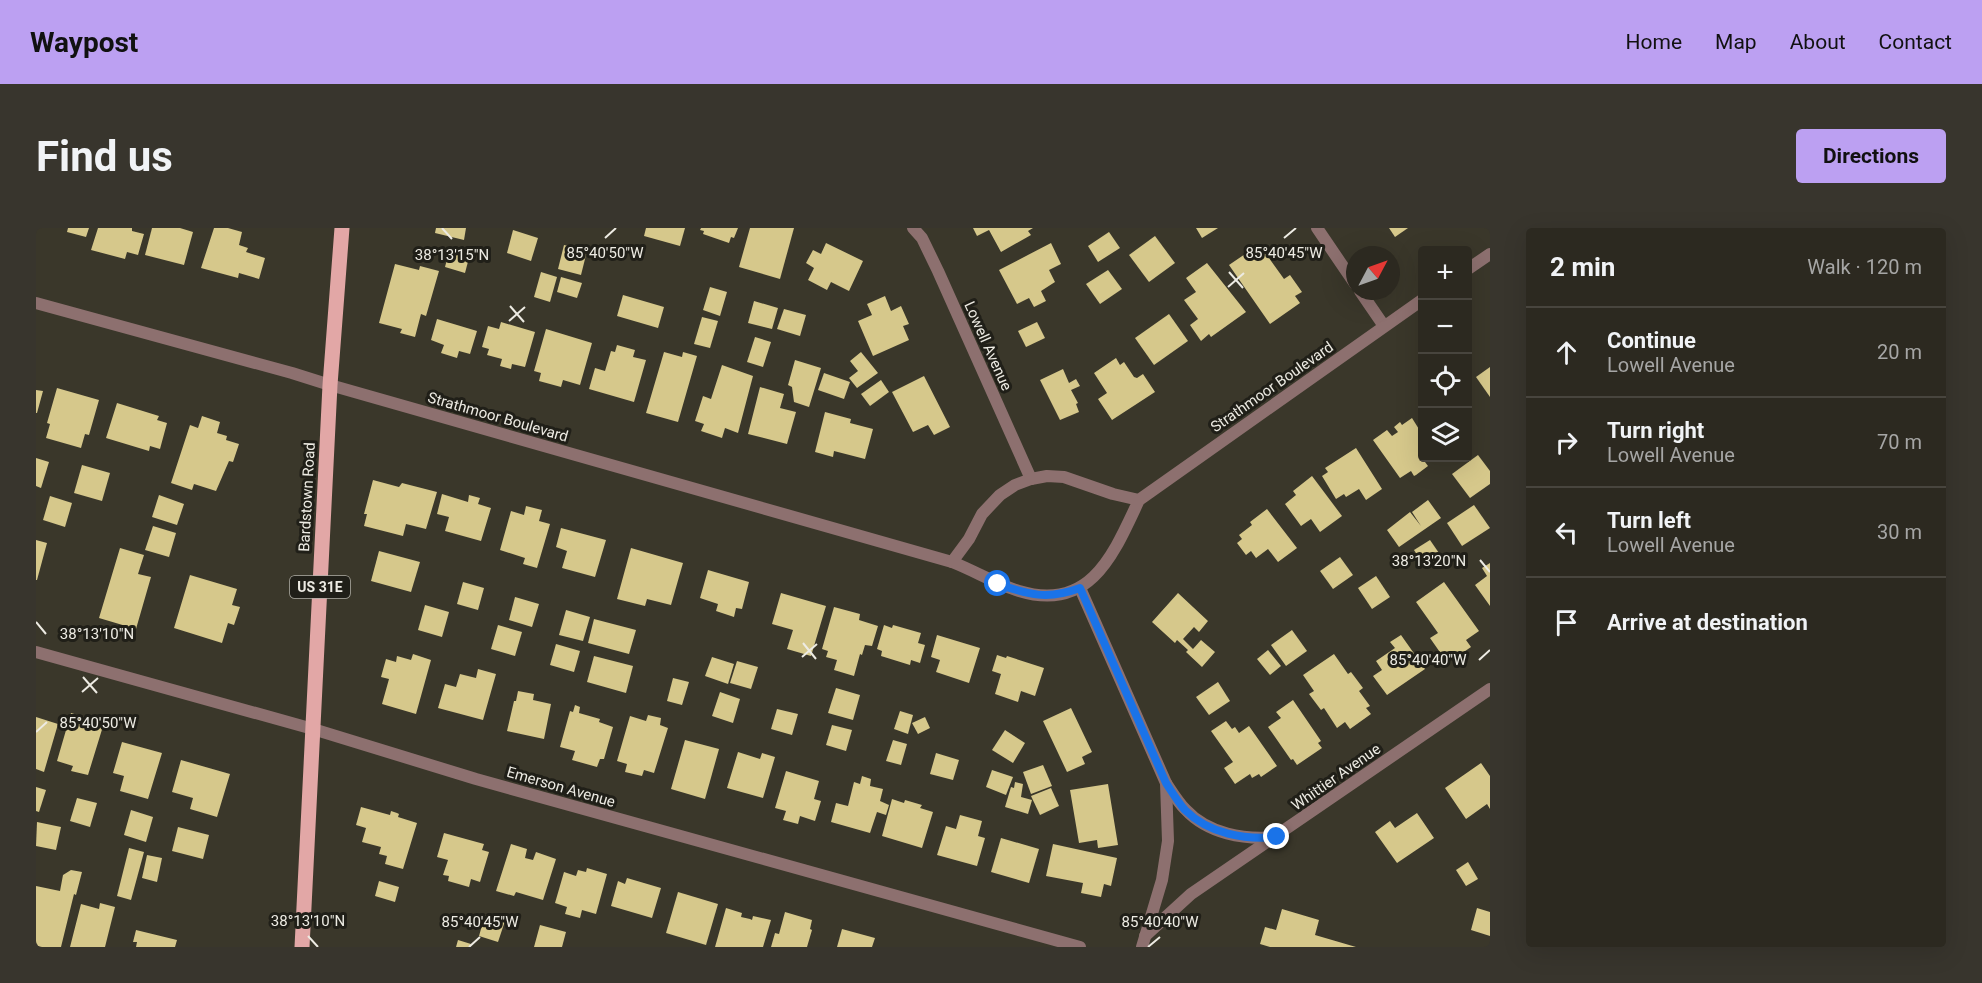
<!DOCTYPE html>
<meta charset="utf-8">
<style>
:root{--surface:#2c2920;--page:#38352d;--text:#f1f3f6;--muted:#a6a6a5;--line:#48453e;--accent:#bca0f2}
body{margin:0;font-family:Roboto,sans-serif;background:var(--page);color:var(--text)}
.controls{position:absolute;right:18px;top:18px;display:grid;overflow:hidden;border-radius:6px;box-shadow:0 6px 24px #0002}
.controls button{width:54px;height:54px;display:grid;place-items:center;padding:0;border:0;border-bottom:2px solid var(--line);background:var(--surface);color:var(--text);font:30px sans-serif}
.compass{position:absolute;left:1310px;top:18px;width:54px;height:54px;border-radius:50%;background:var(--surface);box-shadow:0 6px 24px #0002;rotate:49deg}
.stop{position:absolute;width:18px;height:18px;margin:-14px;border:4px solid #1a73e8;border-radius:50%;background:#fff}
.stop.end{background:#1a73e8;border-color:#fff;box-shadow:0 2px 6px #0008}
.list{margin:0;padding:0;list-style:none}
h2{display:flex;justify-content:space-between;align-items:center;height:78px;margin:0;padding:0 24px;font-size:26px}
h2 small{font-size:20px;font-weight:400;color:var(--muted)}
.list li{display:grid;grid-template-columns:39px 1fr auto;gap:18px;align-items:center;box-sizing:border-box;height:90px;padding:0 24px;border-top:2px solid var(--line)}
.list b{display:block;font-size:22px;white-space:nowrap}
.list p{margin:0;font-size:20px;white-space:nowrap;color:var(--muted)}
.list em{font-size:20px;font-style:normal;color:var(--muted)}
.icon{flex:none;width:33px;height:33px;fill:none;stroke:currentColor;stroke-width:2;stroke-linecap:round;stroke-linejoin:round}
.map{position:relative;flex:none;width:1454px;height:719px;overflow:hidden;border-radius:6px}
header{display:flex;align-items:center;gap:36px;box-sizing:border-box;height:84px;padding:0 30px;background:var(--accent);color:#111}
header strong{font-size:28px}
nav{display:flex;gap:33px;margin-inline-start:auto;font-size:21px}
.intro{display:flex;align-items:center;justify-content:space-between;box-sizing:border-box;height:144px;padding:0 36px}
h1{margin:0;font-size:42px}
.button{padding:15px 27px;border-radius:6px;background:var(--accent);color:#111;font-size:21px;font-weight:700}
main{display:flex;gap:36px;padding:0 36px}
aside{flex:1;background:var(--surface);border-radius:6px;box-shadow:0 6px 24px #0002}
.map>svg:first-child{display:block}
</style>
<header>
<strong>Waypost</strong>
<nav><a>Home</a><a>Map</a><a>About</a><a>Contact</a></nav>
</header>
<div class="intro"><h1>Find us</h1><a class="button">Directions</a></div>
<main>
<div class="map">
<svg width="1454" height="719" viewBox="0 0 1454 719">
<rect width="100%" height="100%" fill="#3a372a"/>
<!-- building -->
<g fill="#d6c88b">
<polygon points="32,0 53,0 50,9 31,4"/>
<polygon points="62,0 96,0 96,3 108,6 102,27 91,24 89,31 55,22"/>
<polygon points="116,0 144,0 157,4 148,37 109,27"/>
<polygon points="178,0 192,0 206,4 203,17 212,20 210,24 229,30 223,51 203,45 202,50 165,40"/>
<polygon points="400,0 430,0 428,12 399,5"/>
<polygon points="610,0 649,0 644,18 608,8"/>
<polygon points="665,0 702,0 698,10 695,9 693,15 667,6 668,3 664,2"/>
<polygon points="714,0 758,0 744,51 703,39"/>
<polygon points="937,0 997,0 992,3 995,7 965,24 953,2 941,8"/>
<polygon points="1160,0 1182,0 1166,10"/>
<polygon points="1353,0 1372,0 1359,9"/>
<polygon points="477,2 502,10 495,33 471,25"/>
<polygon points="1073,4 1084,20 1062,34 1052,18"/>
<polygon points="1119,8 1139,35 1113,54 1093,27"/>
<polygon points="790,15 827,33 813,63 795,54 791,62 772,52 778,40 770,35 777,22 785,26"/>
<polygon points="1015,15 1025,36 1013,42 1019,54 1005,63 1010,73 998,79 993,70 981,76 963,42"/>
<polygon points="528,17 551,23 545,47 522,41"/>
<polygon points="414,20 434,26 429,45 409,39"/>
<polygon points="1215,22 1220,29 1228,23 1248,51 1254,47 1266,64 1259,68 1264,75 1234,96 1193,37"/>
<polygon points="1171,35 1210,84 1175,109 1173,106 1165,113 1154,97 1162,91 1148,72 1160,64 1150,50"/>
<polygon points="359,36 383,42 384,38 403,43 390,88 385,86 379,109 364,105 366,101 343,95"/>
<polygon points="1072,42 1086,61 1064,76 1050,56"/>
<polygon points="505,44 521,49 514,74 498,69"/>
<polygon points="525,49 546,55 541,70 521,64"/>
<polygon points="674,59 691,64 684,88 667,82"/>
<polygon points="587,67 628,79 622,100 581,88"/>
<polygon points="849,68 855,83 865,78 873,96 867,98 873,112 837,128 822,93 836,87 831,76"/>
<polygon points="718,73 742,80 736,101 712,95"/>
<polygon points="748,81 770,87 764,108 741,101"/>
<polygon points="1133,86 1152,113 1118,137 1099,110"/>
<polygon points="666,89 682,93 674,120 658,116"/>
<polygon points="401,91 441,103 434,126 423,123 421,130 405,125 408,117 395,112"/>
<polygon points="465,94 499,104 489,139 476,136 475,141 464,138 466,131 451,127 453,121 446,119 452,98 463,101"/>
<polygon points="1001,94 1009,110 990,119 982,103"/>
<polygon points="510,101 556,115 544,157 527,152 525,159 503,153 505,145 498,143"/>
<polygon points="719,109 735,114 727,139 711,134"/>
<polygon points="581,117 599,122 597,129 610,132 598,174 553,161 559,140 569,143 575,123 579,124"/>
<polygon points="628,124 646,129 647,124 661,128 642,194 610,185"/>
<polygon points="825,124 842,145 821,160 813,150 822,143 814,133"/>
<polygon points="1080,130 1084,137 1088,134 1098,149 1101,150 1107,146 1119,164 1076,192 1062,171 1071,165 1058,145"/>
<polygon points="759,132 785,140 773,179 758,174 756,159 752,157"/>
<polygon points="686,137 717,148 702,205 689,200 686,210 665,203 668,196 659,193 667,168 675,171"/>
<polygon points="1454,139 1454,169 1440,149"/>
<polygon points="1027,141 1033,155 1040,151 1044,158 1035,162 1042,175 1040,176 1043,184 1024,192 1004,152"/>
<polygon points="788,145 814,154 808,171 782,162"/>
<polygon points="888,148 914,199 898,207 892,197 877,204 856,164"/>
<polygon points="845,152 853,164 834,178 825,166"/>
<polygon points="724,159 748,166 744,180 760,184 751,216 712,206"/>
<polygon points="21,160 63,172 53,207 49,206 45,220 10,210 14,196 11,195"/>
<polygon points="0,162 7,163 1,185 0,185"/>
<polygon points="81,175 123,188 121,192 131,195 124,221 114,218 113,223 70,210"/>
<polygon points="789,184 815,191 814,195 837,201 829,231 798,223 797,229 779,224"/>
<polygon points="166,188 184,194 181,205 191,208 190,212 203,216 197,234 193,233 180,263 158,256 156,262 135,255 154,197 162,200"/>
<polygon points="1376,190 1386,206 1386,230 1395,230 1389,234 1392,238 1380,247 1378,248 1375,243 1364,250 1337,212 1351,202 1356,208 1362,204 1358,199 1364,194 1366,197"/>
<polygon points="1320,220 1346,261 1330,272 1323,261 1310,269 1308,266 1300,271 1286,248 1292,244 1289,240"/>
<polygon points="1442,227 1454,243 1454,256 1434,270 1416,246"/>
<polygon points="0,230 13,234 5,260 0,258"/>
<polygon points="46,237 74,245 66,273 38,265"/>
<polygon points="1276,248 1306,288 1284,304 1275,291 1265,298 1249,276 1260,267 1257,263"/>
<polygon points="337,252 363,259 366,255 401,264 390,301 370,296 367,308 328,298 331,286 328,286"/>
<polygon points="406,266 432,274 433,267 444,270 442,276 455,280 445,313 409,303 413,289 401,286"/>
<polygon points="123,267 148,276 141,297 116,289"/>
<polygon points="14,268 36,275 29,299 7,292"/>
<polygon points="1392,272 1405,290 1363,319 1351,302 1374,284 1385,298 1376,284"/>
<polygon points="1438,277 1454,300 1426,318 1411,295"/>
<polygon points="490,278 506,282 503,293 514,296 501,340 487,336 489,330 464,322 475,283 488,287"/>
<polygon points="1231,281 1261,320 1242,334 1232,321 1220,330 1215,323 1210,327 1201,315 1206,311 1203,307 1216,297 1214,294"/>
<polygon points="117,298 140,305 133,329 109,322"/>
<polygon points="525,300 570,312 559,349 526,340 531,323 520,319"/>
<polygon points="0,312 11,315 1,352 0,352"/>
<polygon points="1394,312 1405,328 1389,339 1378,322"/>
<polygon points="84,320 108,327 102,346 115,349 100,401 63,390"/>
<polygon points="595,320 647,335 635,377 611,371 609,378 581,371"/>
<polygon points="343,323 384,334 375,364 335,353"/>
<polygon points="1304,329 1317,347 1297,361 1284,343"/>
<polygon points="1454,335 1454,378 1439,357 1451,348 1446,340"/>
<polygon points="672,342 713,354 706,381 700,380 698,389 680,383 682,376 664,370"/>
<polygon points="154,347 201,361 196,377 204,379 198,397 192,395 186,415 138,400"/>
<polygon points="1340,348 1354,369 1336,381 1322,360"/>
<polygon points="427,354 448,360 442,382 421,376"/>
<polygon points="1408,354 1443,403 1430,412 1435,419 1419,430 1415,424 1408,430 1394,410 1402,405 1380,374"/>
<polygon points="745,365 790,378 775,428 751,421 757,402 736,396"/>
<polygon points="1142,365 1172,393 1163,404 1158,399 1147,411 1157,421 1165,412 1179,424 1166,439 1150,424 1152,422 1141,412 1139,415 1116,394"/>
<polygon points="479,369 503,376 496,399 473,392"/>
<polygon points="389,377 413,384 406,409 382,402"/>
<polygon points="798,379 824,386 823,392 842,398 836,418 829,417 826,427 824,426 818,448 798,442 801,432 790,429 792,423 786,421"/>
<polygon points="530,382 554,389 547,413 523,407"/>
<polygon points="558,391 600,402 593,426 552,415"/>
<polygon points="462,397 486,404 479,428 455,421"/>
<polygon points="848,397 856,400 857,397 885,405 882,415 889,417 884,435 875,432 874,437 845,428 846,423 841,421"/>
<polygon points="1256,402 1271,423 1250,438 1235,417"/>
<polygon points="901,407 944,420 933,455 900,444 904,432 895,429"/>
<polygon points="1365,407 1389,441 1351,467 1337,448 1346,442 1340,433 1359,420 1354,414"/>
<polygon points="520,416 544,423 538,444 514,437"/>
<polygon points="1232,422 1245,438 1234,447 1221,431"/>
<polygon points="377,426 395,432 380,486 346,476 353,451 345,449 350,431 360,434 361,428 375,432"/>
<polygon points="1298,426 1312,446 1315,444 1327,460 1323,463 1334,478 1330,480 1335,486 1314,501 1309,494 1301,500 1288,480 1285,482 1273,466 1278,463 1267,447"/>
<polygon points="961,427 970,430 971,428 1008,440 999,468 985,463 982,474 959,466 965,446 956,443"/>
<polygon points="558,428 597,438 590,465 551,454"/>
<polygon points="676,429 698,436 692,456 669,448"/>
<polygon points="701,433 722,439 715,461 694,455"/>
<polygon points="442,441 460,446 447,492 402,480 409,456 420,459 424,446 440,450"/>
<polygon points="637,450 653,454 646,477 631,473"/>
<polygon points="1182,454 1194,473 1173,487 1160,469"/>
<polygon points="800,460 824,467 817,492 792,485"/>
<polygon points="482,463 498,466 497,472 515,476 508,511 471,503 478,473 480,473"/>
<polygon points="684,464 704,471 697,495 676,488"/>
<polygon points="1257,472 1285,513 1282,515 1286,520 1261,537 1257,531 1255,532 1232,499 1245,490 1240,484"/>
<polygon points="539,477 544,479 543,485 564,491 563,494 577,499 568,531 564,531 561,539 536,532 539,523 524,519 534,483 537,484"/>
<polygon points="1035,480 1056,524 1046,529 1049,536 1031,544 1007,493"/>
<polygon points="741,481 762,486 756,507 735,501"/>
<polygon points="864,483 877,487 872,506 858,501"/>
<polygon points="35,485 68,495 52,547 35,543 37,538 21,533"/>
<polygon points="612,487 625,490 624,497 632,500 618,545 608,542 606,548 589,544 591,536 581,533 594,488 610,493"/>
<polygon points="0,489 22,496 8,544 0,541"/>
<polygon points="889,489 894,500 882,506 876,495"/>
<polygon points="1190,493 1196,501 1199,499 1203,505 1213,498 1241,538 1225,549 1223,546 1216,550 1214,546 1199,556 1188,540 1197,534 1175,503"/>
<polygon points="796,497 816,502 810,523 790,517"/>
<polygon points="969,502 989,515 977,535 956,522"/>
<polygon points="649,512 683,521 669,571 635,561"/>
<polygon points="857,512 871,516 865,537 850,533"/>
<polygon points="86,514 126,525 112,571 84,563 88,548 77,545"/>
<polygon points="702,524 724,531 726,525 739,529 727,570 691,560"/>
<polygon points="900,525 923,532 917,552 894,546"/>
<polygon points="145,532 194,546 181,589 154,581 157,570 136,564"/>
<polygon points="1445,535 1454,548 1454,581 1451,576 1430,591 1409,560"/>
<polygon points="1007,537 1016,558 995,566 987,544"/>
<polygon points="956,542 977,549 970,567 950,559"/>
<polygon points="750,543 783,553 778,571 785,573 779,593 764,588 762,596 747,592 750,583 739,580"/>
<polygon points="826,548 835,551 834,558 847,561 844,573 853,577 850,587 841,584 834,605 795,594 800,575 812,578 818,554 824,556"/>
<polygon points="979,554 987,556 985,569 996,572 992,586 969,579 975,559 978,560"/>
<polygon points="1072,556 1082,617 1062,620 1061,612 1043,615 1034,562"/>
<polygon points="0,559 10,562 3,584 0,583"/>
<polygon points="1015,560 1023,578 1004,587 995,568"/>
<polygon points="41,570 61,575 54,599 34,593"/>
<polygon points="856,571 868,575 869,572 886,577 884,580 897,584 886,620 846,608"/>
<polygon points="325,579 354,587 355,583 361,585 363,586 362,589 381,595 367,641 349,636 351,628 343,626 345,619 326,614 330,600 320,597"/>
<polygon points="95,582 117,589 110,614 88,607"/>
<polygon points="1381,585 1398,610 1361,635 1339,604 1354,593 1359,600"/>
<polygon points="924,587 946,593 942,608 949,610 941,638 901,627 910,598 920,601"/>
<polygon points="1,594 25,599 20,622 0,618"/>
<polygon points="142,599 173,607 167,631 136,623"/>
<polygon points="408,605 448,616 446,622 453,624 444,654 435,651 433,659 412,653 413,648 407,647 412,632 401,629"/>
<polygon points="965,610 1003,621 993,655 955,644"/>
<polygon points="475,616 491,621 489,630 497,632 500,624 520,631 507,672 480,664 478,668 460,663"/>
<polygon points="1017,616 1081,630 1075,658 1068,656 1065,669 1045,665 1047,655 1010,648"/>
<polygon points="93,620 108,624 95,672 81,668"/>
<polygon points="111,627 126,630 121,654 106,650"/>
<polygon points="1432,634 1442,651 1430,658 1420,642"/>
<polygon points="551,640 571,646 560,686 546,682 544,690 529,686 531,679 519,675 528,644 540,648 542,642 550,644"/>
<polygon points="35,642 46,644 40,667 38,666 25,719 0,719 0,658 24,663 27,647"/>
<polygon points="591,650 625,660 616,690 575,678 582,653 589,656"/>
<polygon points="343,653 363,659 359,674 339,668"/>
<polygon points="642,664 682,676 670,717 630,705"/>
<polygon points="64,675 79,679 69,719 34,719 45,676 63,681"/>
<polygon points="690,680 706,685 705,689 714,691 716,692 717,688 735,692 727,719 679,719"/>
<polygon points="1441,680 1454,684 1454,708 1435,702"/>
<polygon points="1246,681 1283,692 1279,707 1320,719 1234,719 1224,716 1229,699 1240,702"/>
<polygon points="749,684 776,692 774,701 776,702 771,719 735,719 739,705 743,706"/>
<polygon points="449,687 469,693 462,714 443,708"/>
<polygon points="504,697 530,704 526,719 498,719"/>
<polygon points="806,701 839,710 836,719 801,719"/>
<polygon points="100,702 141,712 139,719 100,719 101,714 97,714"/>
<polygon points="422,712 435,716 434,719 420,719"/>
</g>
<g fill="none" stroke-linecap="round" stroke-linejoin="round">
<!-- minor -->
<g stroke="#8d706f" stroke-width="12">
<polyline points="877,0 886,10 902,43 995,251"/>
<polyline points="1281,0 1319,56"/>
<polyline points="1432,41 1454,26"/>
<polyline points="1324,63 1348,98"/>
<polyline points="0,75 256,145 294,157 916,334"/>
<path d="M1103,272L1077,266L1028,249L1011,248L995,251L979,257L964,267L946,286L933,311L916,334C939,343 960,356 983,363C1055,385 1078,325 1103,272L1386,72"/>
<polyline points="1044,360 1130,555 1132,613 1126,652 1106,719"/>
<polyline points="0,424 277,501 440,551 1044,719"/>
<path d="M1130,555C1136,564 1142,574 1149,581C1172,606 1208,612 1240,609"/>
<polyline points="1109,708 1155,666 1454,461"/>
</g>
<!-- primary -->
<polyline stroke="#e2a7a6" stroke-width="15" points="266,719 294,157 306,0"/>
</g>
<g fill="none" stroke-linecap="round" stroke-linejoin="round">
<!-- route -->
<path stroke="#1a73e8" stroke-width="8" d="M962,356C993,367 1012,372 1044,360L1130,555C1136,564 1142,574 1149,582C1173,606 1209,612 1241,609"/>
</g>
<!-- ticks -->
<path fill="none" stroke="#edebe3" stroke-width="2" d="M406,0L416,11M569,10L580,0M1248,10L1260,0M1193,44L1207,60M1192,59L1208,45M474,78L488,94M473,93L489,79M1444,332L1454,344M0,394L10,406M767,415L780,431M766,429L781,416M1443,432L1454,422M47,449L61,465M46,464L62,450M0,504L11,494M272,708L282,719M433,719L444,709M1112,719L1124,709"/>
<g text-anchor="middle" stroke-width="6" stroke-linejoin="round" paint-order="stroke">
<!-- shield labels -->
<rect fill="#201f18" stroke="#b0aea6" stroke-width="1.5" x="254" y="348" width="60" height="22" rx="4.5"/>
<g font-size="14" font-weight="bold" fill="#edebe3">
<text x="284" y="364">US 31E</text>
</g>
<!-- street labels -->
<g font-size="15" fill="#edebe3" stroke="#201f18">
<text transform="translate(952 118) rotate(66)" y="5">Lowell Avenue</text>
<text transform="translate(1236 159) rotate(-35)" y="5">Strathmoor Boulevard</text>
<text transform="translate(462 189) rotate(16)" y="5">Strathmoor Boulevard</text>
<text transform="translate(271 269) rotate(-87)" y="5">Bardstown Road</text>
<text transform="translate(1300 549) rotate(-35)" y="5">Whittier Avenue</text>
<text transform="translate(525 559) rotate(16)" y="5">Emerson Avenue</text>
</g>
</g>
<g font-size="15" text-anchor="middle" fill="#edebe3" stroke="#201f18" stroke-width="6" stroke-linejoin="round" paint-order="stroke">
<text x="569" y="30">85°40'50"W</text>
<text x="1248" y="30">85°40'45"W</text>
<text x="416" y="32">38°13'15"N</text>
<text x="1393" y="338">38°13'20"N</text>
<text x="61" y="411">38°13'10"N</text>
<text x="1392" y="437">85°40'40"W</text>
<text x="62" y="500">85°40'50"W</text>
<text x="272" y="698">38°13'10"N</text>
<text x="444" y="699">85°40'45"W</text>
<text x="1124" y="699">85°40'40"W</text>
</g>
</svg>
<div class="controls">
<button>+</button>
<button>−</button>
<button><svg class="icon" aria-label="locate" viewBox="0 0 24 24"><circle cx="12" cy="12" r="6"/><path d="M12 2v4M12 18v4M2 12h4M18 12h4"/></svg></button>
<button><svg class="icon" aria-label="layers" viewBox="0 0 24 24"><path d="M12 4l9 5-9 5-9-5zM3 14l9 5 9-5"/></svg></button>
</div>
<svg class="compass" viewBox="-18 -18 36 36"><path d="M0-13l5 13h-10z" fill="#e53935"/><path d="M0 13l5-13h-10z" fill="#a6a6a5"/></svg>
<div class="stop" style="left:962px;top:356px"></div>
<div class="stop end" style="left:1241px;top:609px"></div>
</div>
<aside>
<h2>2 min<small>Walk · 120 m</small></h2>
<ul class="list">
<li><svg class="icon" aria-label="ahead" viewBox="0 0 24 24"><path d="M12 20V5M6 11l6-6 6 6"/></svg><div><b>Continue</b><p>Lowell Avenue</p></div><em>20 m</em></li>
<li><svg class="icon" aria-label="right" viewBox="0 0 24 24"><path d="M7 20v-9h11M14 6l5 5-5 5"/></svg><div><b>Turn right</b><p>Lowell Avenue</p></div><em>70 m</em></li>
<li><svg class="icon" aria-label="left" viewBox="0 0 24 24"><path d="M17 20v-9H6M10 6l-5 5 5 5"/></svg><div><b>Turn left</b><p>Lowell Avenue</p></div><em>30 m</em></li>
<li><svg class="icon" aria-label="arrive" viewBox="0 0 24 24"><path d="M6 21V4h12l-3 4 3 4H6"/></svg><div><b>Arrive at destination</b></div></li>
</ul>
</aside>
</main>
